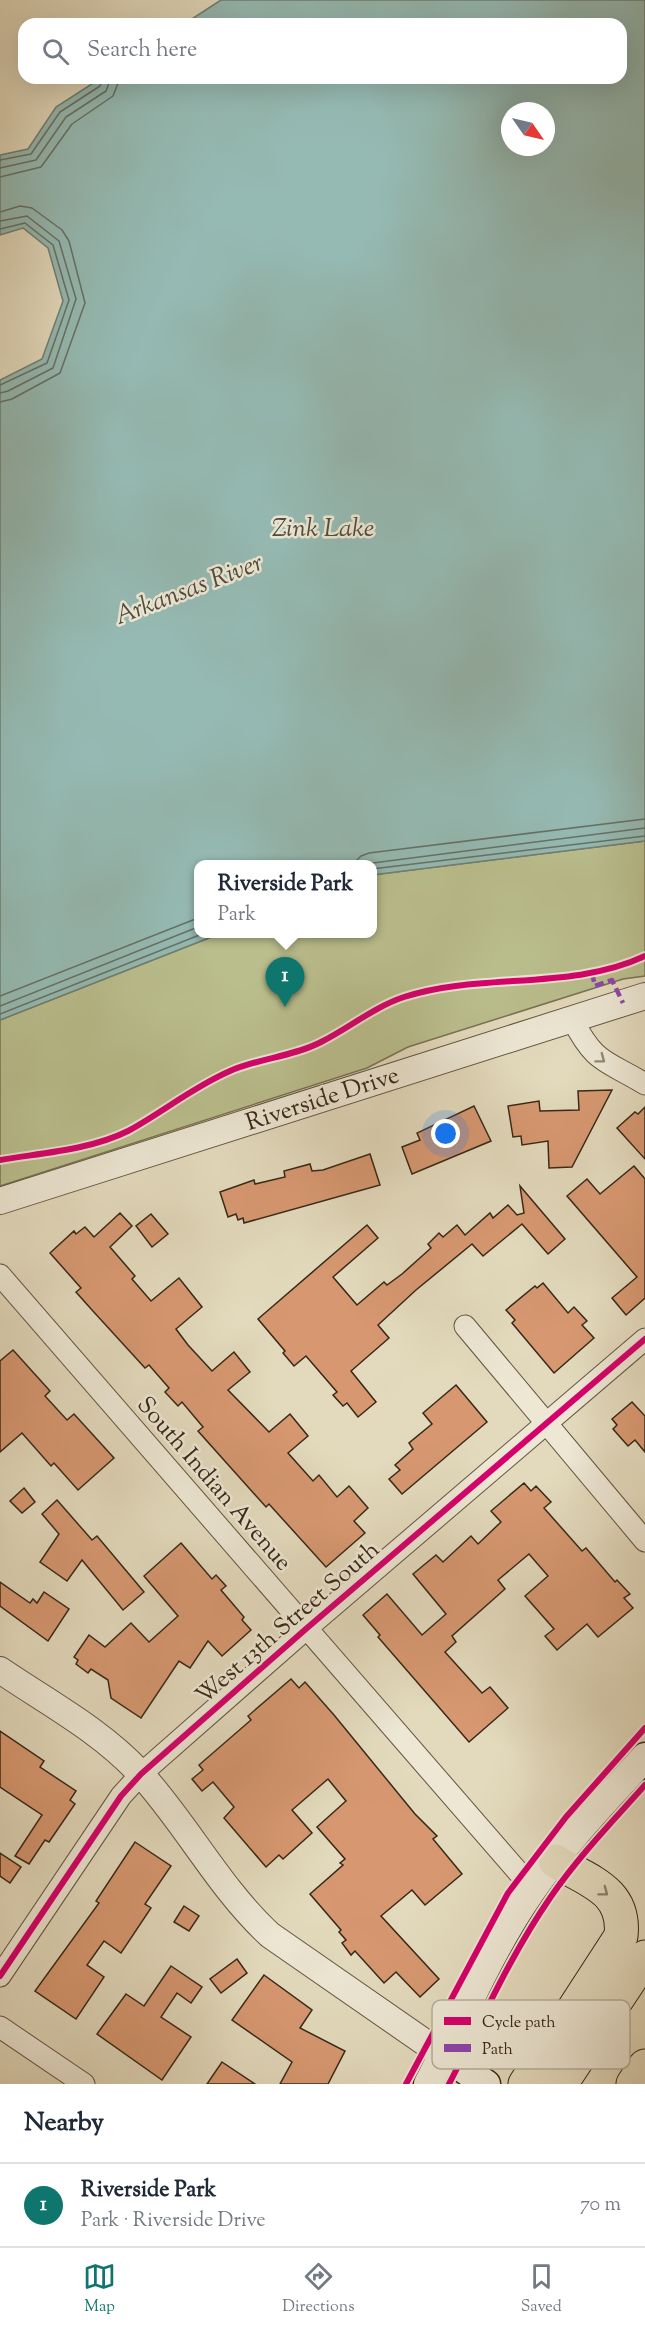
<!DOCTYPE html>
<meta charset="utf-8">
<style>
:root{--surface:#fff;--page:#f6f6f7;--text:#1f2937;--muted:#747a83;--line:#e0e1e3;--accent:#0f766e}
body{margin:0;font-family:"Sorts Mill Goudy",serif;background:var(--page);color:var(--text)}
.compass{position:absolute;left:501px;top:102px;width:54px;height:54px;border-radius:50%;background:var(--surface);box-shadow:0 6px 24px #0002;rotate:124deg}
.you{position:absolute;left:446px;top:1134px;width:21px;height:21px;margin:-15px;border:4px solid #fff;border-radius:50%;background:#1a73e8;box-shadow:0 0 0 9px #1a73e833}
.badge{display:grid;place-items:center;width:39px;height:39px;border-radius:50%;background:var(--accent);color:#fff;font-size:20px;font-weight:700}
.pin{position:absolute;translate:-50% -50px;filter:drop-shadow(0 2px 3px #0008)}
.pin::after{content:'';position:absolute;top:32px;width:21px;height:18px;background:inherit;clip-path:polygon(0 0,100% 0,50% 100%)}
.popup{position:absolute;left:194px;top:860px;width:183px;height:78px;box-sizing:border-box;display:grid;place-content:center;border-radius:12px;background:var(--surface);filter:drop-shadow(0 2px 4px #0005);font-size:20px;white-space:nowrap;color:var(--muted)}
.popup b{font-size:22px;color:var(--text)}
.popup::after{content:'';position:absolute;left:50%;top:100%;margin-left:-12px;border:12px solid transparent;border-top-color:var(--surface)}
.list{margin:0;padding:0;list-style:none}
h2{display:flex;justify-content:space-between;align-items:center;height:78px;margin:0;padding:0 24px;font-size:26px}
h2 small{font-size:20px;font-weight:400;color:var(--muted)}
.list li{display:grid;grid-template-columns:39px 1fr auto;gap:18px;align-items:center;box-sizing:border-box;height:84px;padding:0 24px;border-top:2px solid var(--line)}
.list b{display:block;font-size:22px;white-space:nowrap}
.list p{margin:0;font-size:20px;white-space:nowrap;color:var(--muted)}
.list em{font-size:20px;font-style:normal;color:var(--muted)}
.icon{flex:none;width:33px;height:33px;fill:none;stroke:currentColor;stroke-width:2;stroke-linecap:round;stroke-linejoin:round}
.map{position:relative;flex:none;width:645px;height:2084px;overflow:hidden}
.search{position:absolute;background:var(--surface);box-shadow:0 6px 24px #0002;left:18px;right:18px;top:18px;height:66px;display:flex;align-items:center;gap:15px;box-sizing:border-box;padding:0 21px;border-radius:18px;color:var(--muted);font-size:22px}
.sheet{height:162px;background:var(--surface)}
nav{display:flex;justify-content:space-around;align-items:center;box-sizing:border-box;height:84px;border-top:2px solid var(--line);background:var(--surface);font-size:16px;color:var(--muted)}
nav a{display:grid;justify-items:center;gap:3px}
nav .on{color:var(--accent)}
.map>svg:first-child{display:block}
</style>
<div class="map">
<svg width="645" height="2084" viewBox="0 0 645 2084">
<rect width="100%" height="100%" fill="#e3dabd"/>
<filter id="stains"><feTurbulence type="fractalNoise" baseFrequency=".00333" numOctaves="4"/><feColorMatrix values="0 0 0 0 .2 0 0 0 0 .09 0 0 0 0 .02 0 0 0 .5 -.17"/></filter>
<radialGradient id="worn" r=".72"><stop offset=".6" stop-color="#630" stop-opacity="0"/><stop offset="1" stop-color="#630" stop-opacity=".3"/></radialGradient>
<!-- green -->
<polygon fill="#babe8d" stroke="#787352" stroke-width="1.5" points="645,841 645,976 623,979 408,1047 367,1068 0,1186 0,1020 219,934 372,934 372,875"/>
<!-- water -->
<path fill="#95bab3" stroke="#6f8075" stroke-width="1.5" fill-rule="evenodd" d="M221,0H645V841L372,875V864H198V934H219L0,1020V380L42,359L63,301L48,248L23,228L0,235V155L28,149L56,107L101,78H621V24H184ZM510,111H546V147H510Z"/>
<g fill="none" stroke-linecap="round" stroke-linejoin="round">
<!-- shore -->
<g stroke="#667166" stroke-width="1.5">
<polyline points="0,160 31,154 60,112 100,86 103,78"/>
<polyline points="0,168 36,160 66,117 106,91 111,78"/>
<polyline points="0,177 41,167 72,124 113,96 120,78"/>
<polyline points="0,212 20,206 32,208 62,230 69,241 85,303 60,373 12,399 0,402"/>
<polyline points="0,221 27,216 59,241 76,299 53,368 8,391 0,393"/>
<polyline points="0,229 25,223 53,245 69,300 47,363 0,385"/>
<polyline points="353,864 361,856 369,853 645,819"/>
<polyline points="365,864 645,828"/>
<polyline points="372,869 645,836"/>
<polyline points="0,996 198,918"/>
<polyline points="0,1006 198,927"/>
<polyline points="0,1014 202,934"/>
</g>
</g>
<!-- building -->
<g fill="#d79871" stroke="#372818" stroke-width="1.5">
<polygon points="612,1090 572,1167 549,1168 548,1141 522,1145 521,1136 513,1137 508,1106 539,1101 540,1111 579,1110 578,1091"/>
<polygon points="474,1106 491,1141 412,1174 402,1147 420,1140 417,1133"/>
<polygon points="645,1107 645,1159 617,1128 635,1112 638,1114"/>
<polygon points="370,1154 380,1185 244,1223 243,1218 238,1220 236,1214 228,1217 220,1192 254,1180 255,1184 285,1177 284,1171 310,1164 312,1171 323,1170"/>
<polygon points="634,1166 645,1179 645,1298 626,1315 612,1298 637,1277 567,1196 587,1179 600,1194"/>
<polygon points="520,1186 565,1239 548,1254 522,1224 483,1256 472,1244 416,1290 378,1325 389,1338 351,1371 376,1402 358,1417 347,1403 343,1406 333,1395 337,1392 306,1356 294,1366 283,1353 285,1351 258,1319 367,1225 378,1238 333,1277 357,1305 384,1282 387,1285 402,1274 431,1248 428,1244 439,1233 443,1237 457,1225 465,1235 490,1213 493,1218 508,1205 517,1215 524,1213"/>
<polygon points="120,1213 132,1226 110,1247 135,1276 132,1279 151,1301 179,1278 202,1307 176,1329 188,1345 212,1371 234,1352 250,1372 228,1390 269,1432 290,1414 308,1436 288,1453 313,1481 319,1475 337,1497 349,1486 368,1508 354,1521 365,1533 326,1567 269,1504 266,1507 198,1431 203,1427 182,1402 178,1406 165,1392 169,1388 149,1365 145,1368 92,1310 76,1292 81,1288 50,1253 74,1231 76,1234 85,1227 94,1237"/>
<polygon points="151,1214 168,1234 152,1247 136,1226"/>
<polygon points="543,1283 568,1313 574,1307 587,1321 582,1325 594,1338 554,1373 512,1323 515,1320 506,1310 535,1286 537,1288"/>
<polygon points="13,1350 50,1391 45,1396 67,1420 74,1414 114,1458 78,1490 54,1463 51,1466 22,1433 0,1452 0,1361"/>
<polygon points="456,1385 487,1422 402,1494 389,1479 400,1470 395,1465 413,1449 409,1443 432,1424 423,1413"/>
<polygon points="632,1402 645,1416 645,1452 635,1440 628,1446 613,1429 617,1425 612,1419"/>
<polygon points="524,1483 531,1491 536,1486 551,1502 544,1508 582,1551 586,1548 615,1582 617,1580 630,1594 624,1598 633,1608 598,1637 587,1624 557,1650 545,1636 554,1629 525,1596 548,1576 529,1554 498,1580 505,1589 452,1636 456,1642 445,1652 482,1693 490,1687 508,1708 469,1742 378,1637 380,1635 363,1615 387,1594 422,1635 446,1614 413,1574 436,1555 443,1562 471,1536 478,1544 501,1522 491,1511"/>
<polygon points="24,1488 35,1502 22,1513 10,1501"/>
<polygon points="57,1500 92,1540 97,1536 144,1592 123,1610 82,1560 67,1581 40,1562 59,1534 42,1514"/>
<polygon points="181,1543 212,1579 216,1575 226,1586 221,1590 244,1617 242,1620 251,1630 222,1656 208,1641 190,1668 179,1661 141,1718 111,1698 108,1680 91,1669 88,1673 76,1664 78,1660 74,1657 89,1635 105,1647 131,1623 149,1642 178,1616 144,1576"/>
<polygon points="0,1582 30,1603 33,1599 37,1603 44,1592 69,1609 48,1641 0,1606"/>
<polygon points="291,1679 299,1688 305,1682 334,1715 415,1814 437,1836 433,1839 462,1874 425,1905 412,1890 381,1916 439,1979 420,1997 396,1972 384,1983 355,1951 351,1955 342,1943 346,1940 339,1932 341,1930 310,1894 343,1865 340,1863 345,1859 317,1827 346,1801 328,1779 292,1810 312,1833 283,1859 279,1855 266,1867 224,1818 234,1807 213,1782 202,1791 192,1779 203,1770 199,1765 251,1720 248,1716"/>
<polygon points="0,1731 44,1761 40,1767 76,1791 70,1800 75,1804 49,1842 45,1840 29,1864 15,1856 42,1815 0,1787"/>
<polygon points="135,1842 171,1866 145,1904 151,1908 121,1953 104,1941 87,1965 104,1977 76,2019 35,1991 99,1903 96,1901"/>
<polygon points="0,1853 21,1867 10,1883 0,1876"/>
<polygon points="184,1906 199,1916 189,1931 174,1922"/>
<polygon points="237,1959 247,1973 221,1993 210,1979"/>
<polygon points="171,1966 202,1987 191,2003 177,1993 161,2017 191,2037 162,2080 97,2034 126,1994 144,2006"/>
<polygon points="264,1975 312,2010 300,2028 345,2051 328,2084 280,2084 292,2062 232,2020"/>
<polygon points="222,2062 255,2084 207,2084"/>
</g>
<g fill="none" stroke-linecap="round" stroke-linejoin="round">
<defs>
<g id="minor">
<path d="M572,1019C596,1065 604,1059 645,1084"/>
<polyline points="0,1275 533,1889"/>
<polyline points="465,1326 645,1541"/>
<polyline points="0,1976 121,1796 141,1774 307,1628 645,1339"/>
<polyline points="0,2027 84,2084"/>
</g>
<g id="tertiary">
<polyline points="0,1201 645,996"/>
<path d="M0,1670C47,1702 100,1730 139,1772C186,1823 219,1888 270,1935L443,2055"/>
</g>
<g id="secondary">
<polyline points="443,2055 486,2084"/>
<path d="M428,2084C462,2019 490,1950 532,1890C565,1842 606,1800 645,1757"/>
</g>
<g id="motorway">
<path d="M525,2084L621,1936C626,1890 588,1881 555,1861"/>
<polyline points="561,2084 645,1957"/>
<polyline points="633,2084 645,2066"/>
</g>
</defs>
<!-- minor casing -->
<use href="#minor" stroke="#625441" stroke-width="23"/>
<!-- tertiary casing -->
<use href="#tertiary" stroke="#625441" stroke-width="28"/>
<!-- secondary casing -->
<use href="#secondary" stroke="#372818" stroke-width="31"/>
<!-- motorway casing -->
<use href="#motorway" stroke="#372818" stroke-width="35"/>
<!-- minor -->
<use href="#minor" stroke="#ede7d4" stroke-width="21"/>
<!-- tertiary -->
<use href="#tertiary" stroke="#ede7d4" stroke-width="26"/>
<!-- secondary -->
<use href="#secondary" stroke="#ede7d4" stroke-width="28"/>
<!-- motorway -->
<use href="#motorway" stroke="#e3dabd" stroke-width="33"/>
<!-- quiet -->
<polyline stroke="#8e44ad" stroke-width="4.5" stroke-dasharray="9 4.5" stroke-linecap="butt" points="592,973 595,986 612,980 623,1003"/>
<defs>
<g id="cycleway">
<path d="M0,1160C41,1153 90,1150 128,1131C163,1112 193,1087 230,1071C259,1058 292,1057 321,1042C349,1028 374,1007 404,997C481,972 571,991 645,956"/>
<polyline points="0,1976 121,1796 141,1774 307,1628 645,1339"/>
<polyline points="406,2084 508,1893 566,1817 645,1728"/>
<path d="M449,2084C481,2022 510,1956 550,1898C578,1857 612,1822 645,1785"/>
</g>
</defs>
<!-- cycleway casing -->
<use href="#cycleway" stroke="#ede7d4" stroke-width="10"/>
<!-- cycleway -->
<use href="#cycleway" stroke="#d6006c" stroke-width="6"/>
</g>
<!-- one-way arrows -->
<defs><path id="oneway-chevron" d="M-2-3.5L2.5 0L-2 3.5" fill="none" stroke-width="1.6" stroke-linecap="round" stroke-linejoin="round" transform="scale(1.5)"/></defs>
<use stroke="#928876" href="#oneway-chevron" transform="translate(601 1059) rotate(37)"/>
<use stroke="#8d816a" href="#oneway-chevron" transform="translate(604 1892) rotate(37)"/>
<g text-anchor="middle" stroke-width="5" stroke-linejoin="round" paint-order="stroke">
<!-- street labels -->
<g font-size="24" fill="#372818" stroke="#ede7d4">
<text transform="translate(322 1098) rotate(-18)" y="8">Riverside Drive</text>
<text transform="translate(215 1483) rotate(49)" y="8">South Indian Avenue</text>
<text transform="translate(287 1622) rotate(-41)" y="8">West 13th Street South</text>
</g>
<!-- water labels -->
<g font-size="26" font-style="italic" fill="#4e4c3f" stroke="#ede7d4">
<text x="323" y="536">Zink Lake</text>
<text transform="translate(188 588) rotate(-21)" y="9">Arkansas River</text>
</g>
</g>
<!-- legend -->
<rect x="432" y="2000" width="198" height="69" rx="9" fill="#ede7d4" stroke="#b6ae9c" stroke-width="1.5"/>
<rect x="444" y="2017" width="27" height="8" fill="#d6006c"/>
<rect x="444" y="2044" width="27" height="8" fill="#8e44ad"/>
<g font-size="16" fill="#372818">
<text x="482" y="2027">Cycle path</text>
<text x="482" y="2054">Path</text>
</g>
<rect width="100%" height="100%" filter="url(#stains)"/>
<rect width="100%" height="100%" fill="url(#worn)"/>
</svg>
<svg class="compass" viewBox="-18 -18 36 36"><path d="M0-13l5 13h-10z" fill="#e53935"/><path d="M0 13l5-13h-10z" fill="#747a83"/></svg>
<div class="you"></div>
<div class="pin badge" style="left:285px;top:1007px">1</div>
<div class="popup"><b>Riverside Park</b>Park</div>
<div class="search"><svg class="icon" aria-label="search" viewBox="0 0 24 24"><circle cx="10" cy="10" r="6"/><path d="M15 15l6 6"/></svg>Search here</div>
</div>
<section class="sheet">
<h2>Nearby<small></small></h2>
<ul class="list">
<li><span class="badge">1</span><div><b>Riverside Park</b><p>Park · Riverside Drive</p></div><em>70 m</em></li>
</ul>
</section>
<nav>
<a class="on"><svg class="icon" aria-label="map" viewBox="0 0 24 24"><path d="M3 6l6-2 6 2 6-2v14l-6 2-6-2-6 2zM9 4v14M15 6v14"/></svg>Map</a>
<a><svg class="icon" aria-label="directions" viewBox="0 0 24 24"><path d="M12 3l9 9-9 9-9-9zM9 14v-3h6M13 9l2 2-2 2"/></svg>Directions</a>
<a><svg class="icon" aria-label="saved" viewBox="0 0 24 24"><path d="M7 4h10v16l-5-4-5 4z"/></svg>Saved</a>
</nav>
